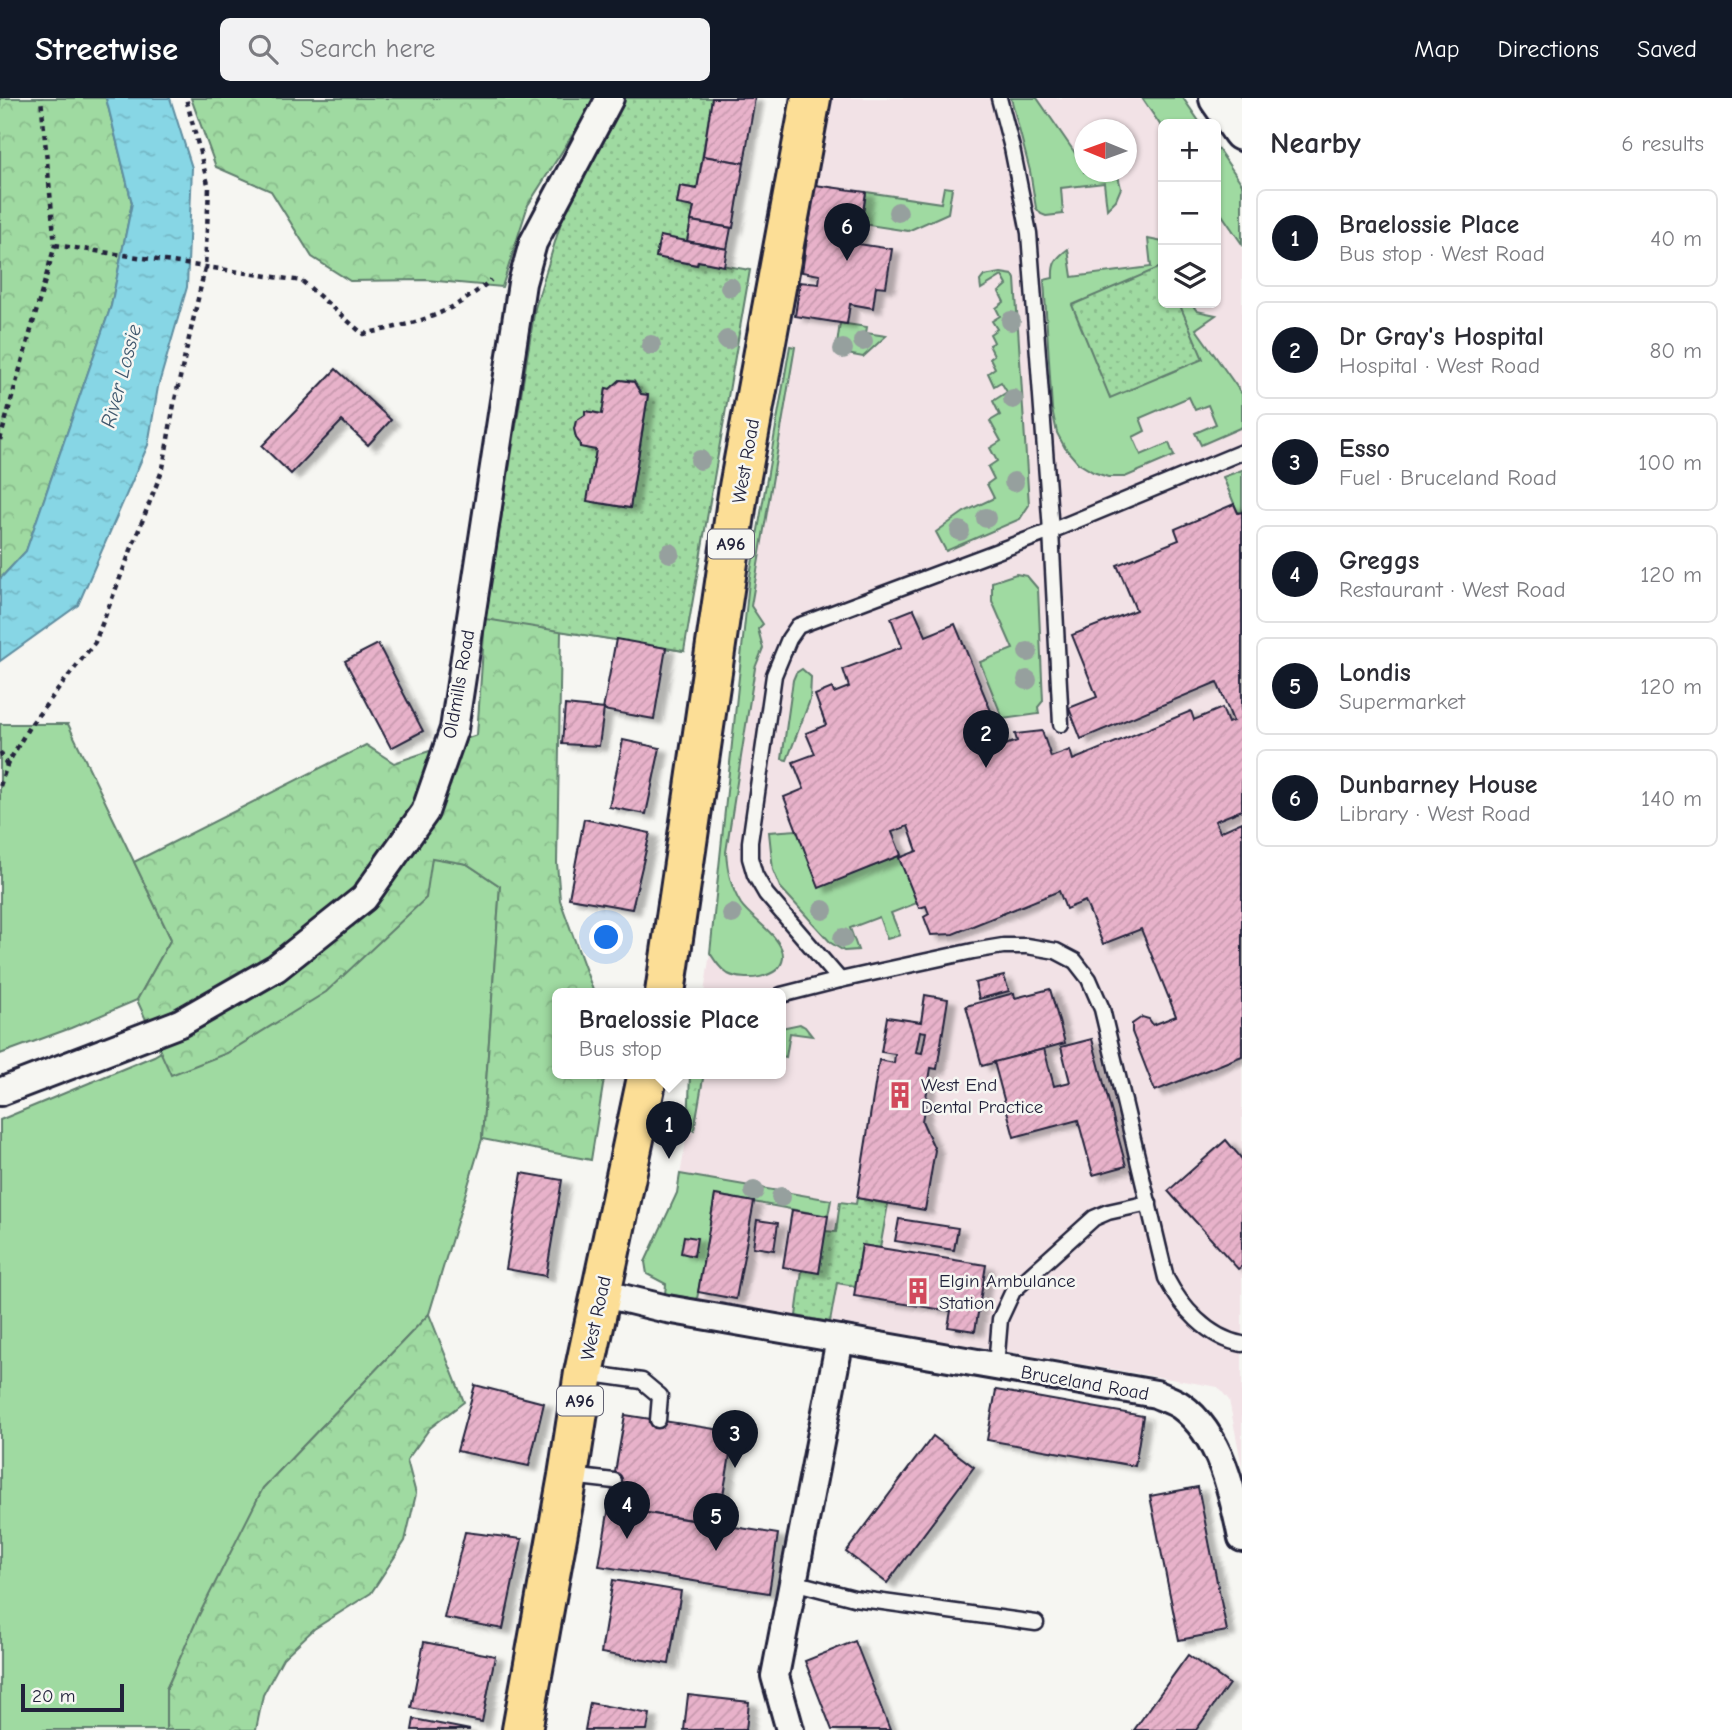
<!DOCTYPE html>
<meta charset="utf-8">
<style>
:root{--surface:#fff;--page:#f2f2f3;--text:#2b2b33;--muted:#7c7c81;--line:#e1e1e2;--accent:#111827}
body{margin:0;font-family:"Comic Neue",sans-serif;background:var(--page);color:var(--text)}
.controls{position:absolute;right:21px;top:21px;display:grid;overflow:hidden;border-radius:10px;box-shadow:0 2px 5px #0004}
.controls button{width:63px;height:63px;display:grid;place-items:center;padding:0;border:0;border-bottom:2px solid var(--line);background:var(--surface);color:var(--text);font:35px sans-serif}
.compass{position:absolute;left:1074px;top:21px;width:63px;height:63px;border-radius:50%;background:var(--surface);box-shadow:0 2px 5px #0004;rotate:271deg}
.scale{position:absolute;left:21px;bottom:18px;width:103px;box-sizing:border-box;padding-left:7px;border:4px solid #22223b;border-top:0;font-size:19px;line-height:24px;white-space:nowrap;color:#22223b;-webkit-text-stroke:5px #f6f6f2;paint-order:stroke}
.you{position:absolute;left:607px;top:840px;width:24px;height:24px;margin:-18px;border:5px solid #fff;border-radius:50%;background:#1a73e8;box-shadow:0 0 0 10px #1a73e833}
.badge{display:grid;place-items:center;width:46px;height:46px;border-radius:50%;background:var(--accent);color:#fff;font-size:23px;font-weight:700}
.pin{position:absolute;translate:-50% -58px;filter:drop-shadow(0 2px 4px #0008)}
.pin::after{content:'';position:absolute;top:37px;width:24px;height:21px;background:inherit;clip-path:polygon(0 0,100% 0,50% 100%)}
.popup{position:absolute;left:552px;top:890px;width:234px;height:91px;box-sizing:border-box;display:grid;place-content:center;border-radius:10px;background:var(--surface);filter:drop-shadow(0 2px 5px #0005);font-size:23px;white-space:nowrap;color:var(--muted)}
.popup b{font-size:26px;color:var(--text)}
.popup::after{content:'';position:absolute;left:50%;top:100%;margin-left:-14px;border:14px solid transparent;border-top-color:var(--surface)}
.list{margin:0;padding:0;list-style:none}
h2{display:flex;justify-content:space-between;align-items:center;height:91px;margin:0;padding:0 28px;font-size:30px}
h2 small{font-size:23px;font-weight:400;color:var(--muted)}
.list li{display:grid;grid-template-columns:46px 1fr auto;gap:21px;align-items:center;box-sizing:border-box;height:98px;margin:0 14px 14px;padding:0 14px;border:2px solid var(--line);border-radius:10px}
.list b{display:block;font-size:26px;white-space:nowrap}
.list p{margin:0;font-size:23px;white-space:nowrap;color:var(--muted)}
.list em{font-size:23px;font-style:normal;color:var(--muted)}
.icon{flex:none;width:38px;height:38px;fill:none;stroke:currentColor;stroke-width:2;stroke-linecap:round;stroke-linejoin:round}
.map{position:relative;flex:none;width:1242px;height:1632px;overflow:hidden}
header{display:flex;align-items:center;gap:42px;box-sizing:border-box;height:98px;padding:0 35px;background:var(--accent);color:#fff}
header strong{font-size:33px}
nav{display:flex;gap:38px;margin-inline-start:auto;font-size:24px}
.search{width:490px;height:63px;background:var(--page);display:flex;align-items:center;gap:18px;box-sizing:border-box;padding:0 24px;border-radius:10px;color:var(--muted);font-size:26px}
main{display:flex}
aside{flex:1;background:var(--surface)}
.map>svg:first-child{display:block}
</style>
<header>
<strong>Streetwise</strong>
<div class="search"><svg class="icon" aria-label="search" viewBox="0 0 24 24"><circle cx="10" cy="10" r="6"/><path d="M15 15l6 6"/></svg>Search here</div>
<nav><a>Map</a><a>Directions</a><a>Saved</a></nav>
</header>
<main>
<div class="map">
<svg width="1242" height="1632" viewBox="0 0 1242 1632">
<defs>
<pattern id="forest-crowns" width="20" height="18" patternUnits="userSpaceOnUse" patternTransform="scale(1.75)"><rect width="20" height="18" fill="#9fdaa1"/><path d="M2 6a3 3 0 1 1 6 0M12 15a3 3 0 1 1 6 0" fill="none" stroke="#89bb8c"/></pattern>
<pattern id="garden-dots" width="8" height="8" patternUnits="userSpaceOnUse" patternTransform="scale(1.75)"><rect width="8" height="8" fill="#9fdaa1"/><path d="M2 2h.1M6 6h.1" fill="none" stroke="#89bb8c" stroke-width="1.8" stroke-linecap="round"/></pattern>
<pattern id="water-ripples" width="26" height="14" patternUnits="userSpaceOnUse" patternTransform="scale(1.75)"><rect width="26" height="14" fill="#87d6e5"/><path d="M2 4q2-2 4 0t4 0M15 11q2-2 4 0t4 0" fill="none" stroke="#74b7c5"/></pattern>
<pattern id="building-hatch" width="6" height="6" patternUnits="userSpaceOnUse" patternTransform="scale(1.75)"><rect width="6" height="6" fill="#e8b2ca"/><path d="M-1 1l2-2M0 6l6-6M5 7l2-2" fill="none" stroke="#c799ae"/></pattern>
<filter id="shadow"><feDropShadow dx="8" dy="4.5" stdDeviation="2" flood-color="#0004"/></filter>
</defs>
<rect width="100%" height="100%" fill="#f6f6f2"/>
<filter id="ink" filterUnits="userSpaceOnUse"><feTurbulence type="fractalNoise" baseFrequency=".0143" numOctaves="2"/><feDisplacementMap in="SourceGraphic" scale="14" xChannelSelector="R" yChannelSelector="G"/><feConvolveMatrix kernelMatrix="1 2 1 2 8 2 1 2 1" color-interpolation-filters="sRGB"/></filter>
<g filter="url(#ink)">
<!-- built -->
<path fill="#f2e2e6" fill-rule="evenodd" d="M830,0H1183L1201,26H1163V205H1216V48L1242,86V1369L1229,1302L1218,1289L665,1196L666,1186L652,1180L645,1170V1164L677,1095L688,1031L690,975H781V895H704L710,855L749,484ZM1084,32H1126V74H1084Z"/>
<!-- grass -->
<g fill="#9fdaa1" stroke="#607e6e" stroke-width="2">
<polygon points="1011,0 1037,0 1084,68 1084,74 1089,74 1093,79 1102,74 1117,74 1121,90 1116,102 1107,111 1104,85 1061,90 1063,116 1046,118 1041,116 1036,110 1030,73"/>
<polygon points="1142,0 1183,0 1201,26 1163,26 1163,31"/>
<polygon points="1216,48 1242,86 1242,146 1216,108"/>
<polygon points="944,89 952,90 948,115 908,133 862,126 866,94 941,105"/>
<path d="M1148,141L1163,144V205H1191L1197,213L1216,217L1196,231L1242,296V329L1201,347L1195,335L1216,326L1208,307L1195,312L1189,299L1140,320L1145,333L1133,339L1141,357L1169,345L1174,358L1125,379H1108L1093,374L1078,365L1065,350L1057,335L1052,311L1044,182L1053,180C1052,165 1056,160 1068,151L1072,179L1151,169Z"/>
<polygon points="1001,175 1013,177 1015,181 1029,407 1020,421 946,453 936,434 964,414 994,400 987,386 994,381 988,369 997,363 990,350 1001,343 990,323 1000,317 993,303 1007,294 1001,284 994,288 988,275 995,270 990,260 994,257 989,247 994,244 990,236 997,231 992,223 1000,218 996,210 1004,204 999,194 1007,187 1002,178 981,191 980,183 984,178"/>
<polygon points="840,225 867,229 866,235 886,238 863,259 836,254"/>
<path d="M790,248L795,249L751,508L763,526L758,531L763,550L755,570L726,754C727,772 731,790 741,806C751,821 785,840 783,860C780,881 744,884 728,876C720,871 715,863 710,855L749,484Z"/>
<polygon points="1242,372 1242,414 1238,415 1223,379"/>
<polygon points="1016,476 1027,478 1038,491 1043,603 1038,609 1039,616 1003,621 980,564 1013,551 992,503 992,484"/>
<polygon points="802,571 811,579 810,602 787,662 782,661 793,582 796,575"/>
<polygon points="0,626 68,626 171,841 137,902 71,930 0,956"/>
<polygon points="797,732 819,789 899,758 917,805 891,815 900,837 887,841 879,819 850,830 858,852 844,853 831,845 780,789 773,772 769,734"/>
<polygon points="432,759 467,766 500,788 482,1041 429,1216 263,1390 166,1591 166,1632 0,1632 0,1022 154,958 316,862"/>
<polygon points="680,1076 831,1102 828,1118 715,1097 697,1201 665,1196 666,1186 647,1176 645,1164 677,1095"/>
</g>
<!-- forest -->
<g fill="url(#forest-crowns)" stroke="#607e6e" stroke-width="2">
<polygon points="0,0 106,0 132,105 111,208 26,453 0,481"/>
<polygon points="191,0 596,0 528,107 502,189 426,182 350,183 312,159 271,93 216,69"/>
<polygon points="535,210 546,293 684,553 561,533 557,765 560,802 594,895 557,895 557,975 605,975 591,1062 482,1041 500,788 467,766 432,760 426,800 326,894 227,955 171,977 137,902 171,841 134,764 366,647 394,665 477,637 485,521"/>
<polygon points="429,1216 464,1304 430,1330 407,1362 416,1396 405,1443 371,1495 314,1531 283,1560 263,1597 256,1632 166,1632 166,1592 198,1519 263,1390"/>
</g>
<!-- garden -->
<g fill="url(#garden-dots)" stroke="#607e6e" stroke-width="2" fill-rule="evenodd">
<path d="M625,0H712L697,91L680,88L677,105L694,109L687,143L660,138L656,159L697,167L698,163L750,172L684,553L485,521L535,210L562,121L579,79L600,39ZM620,282L634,283L641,296L648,297L630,410L588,403L596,352L580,349L574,331L576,323L585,317L586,313L602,316L606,290L610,291Z"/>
<polygon points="1163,168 1163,205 1179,205 1203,261 1110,300 1072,207"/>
<polygon points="800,926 805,929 812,938 790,935 786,959 781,958 781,930"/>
<polygon points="690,975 704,975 694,1032 688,1031"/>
<polygon points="857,1100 888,1106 880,1150 862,1147 855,1188 837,1185 830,1224 796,1218 802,1172 825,1133 836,1134 840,1104 856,1106"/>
</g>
<!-- water -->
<polygon fill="url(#water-ripples)" stroke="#5f8ea1" stroke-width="2" points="106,0 170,0 192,70 187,189 158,289 148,347 78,507 0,563 0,481 26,453 111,208 132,105"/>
<!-- building -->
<g fill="url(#building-hatch)" stroke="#22223b" stroke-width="2" fill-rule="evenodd" filter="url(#shadow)">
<polygon points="712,0 755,0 744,65 703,58"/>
<polygon points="703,58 744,65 733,130 691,123 694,109 677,106 680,88 697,91"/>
<polygon points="815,87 866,94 858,146 892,151 886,189 876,188 873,210 850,206 847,226 795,218 800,184 819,186 820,177 802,174"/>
<polygon points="691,123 731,130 727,151 687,143"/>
<polygon points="660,138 727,151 724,168 698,163 697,167 656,159"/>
<polygon points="336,271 391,322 368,347 342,323 291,376 262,348"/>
<polygon points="620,282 634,284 641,296 648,297 630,410 587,403 596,352 580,349 580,345 576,340 574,331 576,323 585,317 585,313 602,316 606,290 610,291"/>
<polygon points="1234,406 1238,415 1242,414 1242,712 1215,723 1220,734 1242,724 1242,958 1155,993 1132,934 1132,926 1142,919 1149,921 1153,927 1176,918 1141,831 1103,846 1085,803 1066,811 1059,793 953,836 931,837 924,819 929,816 926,808 919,810 899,760 917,753 908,728 892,734 901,757 819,790 784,699 804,691 793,664 815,656 806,635 826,627 815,597 832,590 834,595 849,589 843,571 902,549 891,520 914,511 926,538 955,526 1005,647 1017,643 1015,636 1042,633 1051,659 1070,652 1073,662 1191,613 1194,622 1222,610 1228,625 1233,623 1217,584 1081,641 1069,610 1097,599 1072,537 1136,512 1117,467 1179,442 1175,431"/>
<polygon points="616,541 666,550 654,621 603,612"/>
<polygon points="378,546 423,633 391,650 345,563"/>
<polygon points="565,607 604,611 599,648 562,646"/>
<polygon points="623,642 660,650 646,716 609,709"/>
<polygon points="584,721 650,735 632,811 569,800"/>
<polygon points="1004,878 1009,893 979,901 975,885"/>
<polygon points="1050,891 1065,945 982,968 966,908 1014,895 1015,900"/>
<path d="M925,897L948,901L937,971L931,970L922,1023L935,1052L925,1112L857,1100L879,962L894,965L895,956L881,954L887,919L921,924ZM920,933L926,934L922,955L916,954Z"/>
<polygon points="1092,941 1126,1068 1093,1077 1078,1022 1014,1039 994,964 1044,951 1054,988 1070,984 1061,949"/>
<polygon points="1226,1042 1242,1061 1242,1168 1238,1171 1168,1093"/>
<polygon points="522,1075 562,1082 546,1178 506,1171"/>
<polygon points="715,1097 754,1104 736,1201 698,1194"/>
<polygon points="792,1112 828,1118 819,1175 783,1169"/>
<polygon points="899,1121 958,1130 954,1152 895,1143"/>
<polygon points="757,1122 778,1125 774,1152 753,1149"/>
<polygon points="684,1138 697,1140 694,1158 681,1155"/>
<polygon points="862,1147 986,1167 975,1233 948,1229 951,1213 854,1198"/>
<polygon points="475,1287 544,1305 529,1368 457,1353"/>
<polygon points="996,1292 1143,1318 1135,1368 987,1342"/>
<polygon points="625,1317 734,1334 718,1426 609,1409"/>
<polygon points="933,1338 974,1369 887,1485 846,1454"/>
<polygon points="1198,1389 1227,1533 1179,1542 1150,1398"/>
<polygon points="609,1409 778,1436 769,1495 599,1468"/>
<polygon points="465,1434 522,1441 503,1531 444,1520"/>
<polygon points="613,1482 681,1493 669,1566 601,1555"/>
<polygon points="855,1543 890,1632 832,1632 805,1563"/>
<polygon points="424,1544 495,1558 482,1624 411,1610"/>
<polygon points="1188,1557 1229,1586 1196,1632 1134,1632"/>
<polygon points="688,1597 749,1604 746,1632 684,1632"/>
<polygon points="590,1605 650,1616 647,1632 585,1632"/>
<polygon points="414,1621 470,1632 412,1632"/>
</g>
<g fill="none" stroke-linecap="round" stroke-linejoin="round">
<defs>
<g id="service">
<polyline points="999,0 1012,50 1029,135 1051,433 1061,626"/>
<polyline points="840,882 766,796 755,777 750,760 750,744 774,577 789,541 798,528 1051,433 1242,354"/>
<path d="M781,897L840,882L973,853L1003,848H1027L1056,853L1075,863L1089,881L1102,911L1166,1180C1181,1209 1208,1240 1242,1246"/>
<polyline points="996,1268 1000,1221 1013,1193 1094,1120 1108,1114 1149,1105"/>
<polyline points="585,1275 642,1283 660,1298 658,1322"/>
<polyline points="570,1378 614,1383"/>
<polyline points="793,1484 854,1500 1036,1525"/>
</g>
<g id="minor">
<polyline points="0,994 180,925 276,870 364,800 425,714 454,631 522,185 533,145 610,0"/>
<path d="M601,1195L667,1211L1156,1296C1164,1300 1174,1303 1181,1308C1221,1337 1233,1396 1242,1440"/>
<polyline points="790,1632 775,1578 840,1241"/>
</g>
<polyline id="secondary" points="1219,0 1242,33"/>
<g id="trunk">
<polyline points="665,895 739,389 811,0"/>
<polyline points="522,1632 568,1378 584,1275 648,975"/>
</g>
</defs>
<!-- service casing -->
<use href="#service" stroke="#22223b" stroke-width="19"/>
<!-- minor casing -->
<use href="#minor" stroke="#22223b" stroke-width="32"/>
<!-- secondary casing -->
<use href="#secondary" stroke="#22223b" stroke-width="44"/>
<!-- trunk casing -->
<use href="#trunk" stroke="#22223b" stroke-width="44"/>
<!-- path -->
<g stroke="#22223b" stroke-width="4.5" stroke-dasharray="5 5" stroke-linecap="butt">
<path d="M55,147L302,183L363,236C417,225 447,219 491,182"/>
<polyline points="0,342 55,147 41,0"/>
<polyline points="0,654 7,667"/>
<polyline points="0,688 7,667 29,629 95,544 163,370 174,306 205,170 209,90 186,0"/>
</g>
<!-- service -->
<use href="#service" stroke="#f6f6f2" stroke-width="14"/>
<!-- minor -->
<use href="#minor" stroke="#f6f6f2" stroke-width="26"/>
<!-- secondary -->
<use href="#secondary" stroke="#f6f6f2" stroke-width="38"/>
<!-- trunk -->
<use href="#trunk" stroke="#fcde96" stroke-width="38"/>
</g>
<!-- trees -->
<g fill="#96a09e">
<circle cx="898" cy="114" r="10"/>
<circle cx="730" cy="189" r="10"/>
<circle cx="1011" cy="223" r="10"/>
<circle cx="727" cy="242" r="10"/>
<circle cx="863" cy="243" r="10"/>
<circle cx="651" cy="247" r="10"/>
<circle cx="843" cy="251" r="10"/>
<circle cx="1013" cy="301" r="10"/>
<circle cx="700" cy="362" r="10"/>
<circle cx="1014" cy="384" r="10"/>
<circle cx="986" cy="420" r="10"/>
<circle cx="960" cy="433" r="10"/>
<circle cx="670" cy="455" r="10"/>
<circle cx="1028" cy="554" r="10"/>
<circle cx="1027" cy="582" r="10"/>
<circle cx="823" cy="812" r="10"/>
<circle cx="732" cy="816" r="10"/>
<circle cx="843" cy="840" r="10"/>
<circle cx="754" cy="1093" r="10"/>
<circle cx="781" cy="1099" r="10"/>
</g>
</g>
<!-- icons -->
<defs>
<symbol id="building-bare" viewBox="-9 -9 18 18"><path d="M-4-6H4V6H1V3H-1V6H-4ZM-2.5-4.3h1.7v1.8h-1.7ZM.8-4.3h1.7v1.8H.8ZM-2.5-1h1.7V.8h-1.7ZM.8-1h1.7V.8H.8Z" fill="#d1495b" stroke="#f6f6f2" stroke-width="2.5" paint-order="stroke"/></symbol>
</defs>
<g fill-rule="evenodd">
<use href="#building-bare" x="881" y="978" width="38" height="38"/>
<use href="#building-bare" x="899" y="1174" width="38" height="38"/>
</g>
<g text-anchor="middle" stroke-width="5" stroke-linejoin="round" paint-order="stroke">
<!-- shield labels -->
<g fill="#f6f6f2" stroke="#626272" stroke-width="2">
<rect x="708" y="431.5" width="46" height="29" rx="5"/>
<rect x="557" y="1288.5" width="46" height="29" rx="5"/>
</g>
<g font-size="18" font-weight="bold" fill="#22223b">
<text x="731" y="452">A96</text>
<text x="580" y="1309">A96</text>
</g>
<!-- street labels -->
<g font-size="19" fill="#22223b" stroke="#f6f6f2">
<text transform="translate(745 363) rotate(-80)" y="7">West Road</text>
<text transform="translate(458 586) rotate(-80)" y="7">Oldmills Road</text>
<text transform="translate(595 1220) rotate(-78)" y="7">West Road</text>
<text transform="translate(1085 1284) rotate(10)" y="7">Bruceland Road</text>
</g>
<!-- poi labels -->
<g font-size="19" fill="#22223b" stroke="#f6f6f2" text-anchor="start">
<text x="921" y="993">West End<tspan x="921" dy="22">Dental Practice</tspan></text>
<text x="939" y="1189">Elgin Ambulance<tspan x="939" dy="22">Station</tspan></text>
</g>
<!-- water labels -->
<g font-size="21" font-style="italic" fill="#40586e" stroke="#f6f6f2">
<text transform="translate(121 278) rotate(-75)" y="7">River Lossie</text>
</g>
</g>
</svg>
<div class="controls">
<button>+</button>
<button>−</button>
<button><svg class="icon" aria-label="layers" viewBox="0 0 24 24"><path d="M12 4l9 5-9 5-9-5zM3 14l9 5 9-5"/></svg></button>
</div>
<svg class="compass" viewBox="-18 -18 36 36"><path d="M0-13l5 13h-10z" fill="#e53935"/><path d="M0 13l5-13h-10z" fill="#7c7c81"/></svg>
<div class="scale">20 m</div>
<div class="you"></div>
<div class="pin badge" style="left:669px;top:1061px">1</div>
<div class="popup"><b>Braelossie Place</b>Bus stop</div>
<div class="pin badge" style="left:986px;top:670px">2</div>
<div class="pin badge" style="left:735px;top:1370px">3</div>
<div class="pin badge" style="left:627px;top:1441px">4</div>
<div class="pin badge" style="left:716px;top:1453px">5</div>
<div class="pin badge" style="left:847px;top:163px">6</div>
</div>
<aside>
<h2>Nearby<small>6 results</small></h2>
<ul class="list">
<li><span class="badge">1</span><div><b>Braelossie Place</b><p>Bus stop · West Road</p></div><em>40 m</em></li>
<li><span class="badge">2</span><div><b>Dr Gray's Hospital</b><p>Hospital · West Road</p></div><em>80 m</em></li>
<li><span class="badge">3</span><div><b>Esso</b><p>Fuel · Bruceland Road</p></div><em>100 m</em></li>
<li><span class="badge">4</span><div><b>Greggs</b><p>Restaurant · West Road</p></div><em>120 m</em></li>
<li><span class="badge">5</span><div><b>Londis</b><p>Supermarket</p></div><em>120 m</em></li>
<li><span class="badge">6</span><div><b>Dunbarney House</b><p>Library · West Road</p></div><em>140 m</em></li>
</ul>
</aside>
</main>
